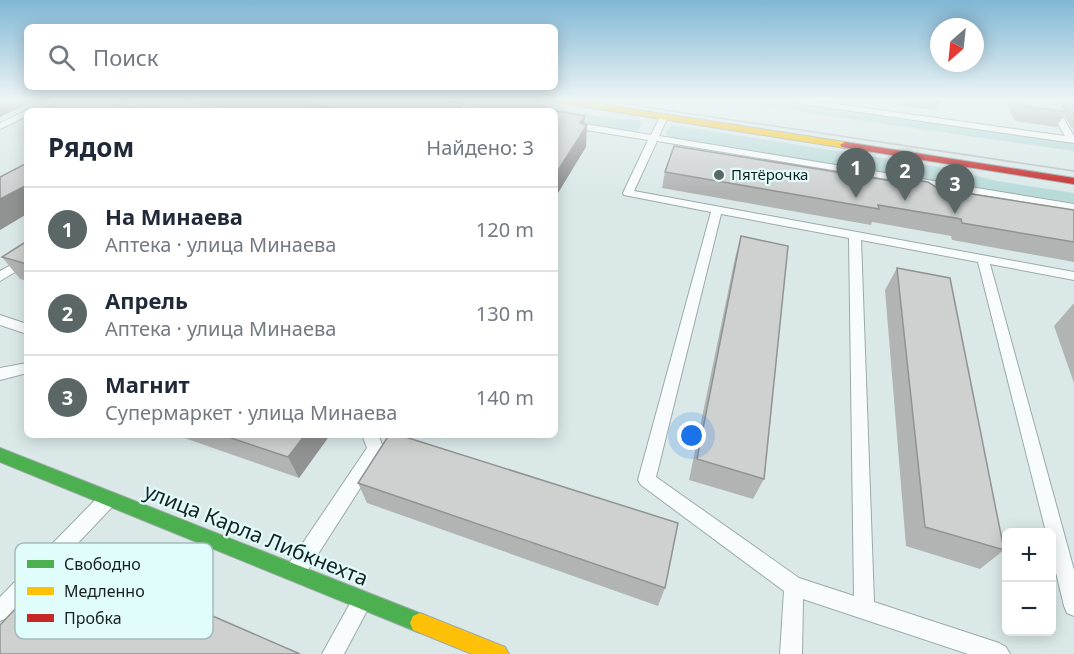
<!DOCTYPE html>
<html lang="ru">
<meta charset="utf-8">
<style>
:root{--surface:#fff;--page:#f2f2f3;--text:#1f2937;--muted:#747a83;--line:#e0e1e3;--accent:#5b6767}
body{margin:0;font-family:"Noto Sans",sans-serif;background:var(--page);color:var(--text)}
.controls{position:absolute;right:18px;bottom:18px;display:grid;overflow:hidden;border-radius:9px;box-shadow:0 3px 15px #0003}
.controls button{width:54px;height:54px;display:grid;place-items:center;padding:0;border:0;border-bottom:2px solid var(--line);background:var(--surface);color:var(--text);font:30px sans-serif}
.compass{position:absolute;left:930px;top:18px;width:54px;height:54px;border-radius:50%;background:var(--surface);box-shadow:0 3px 15px #0003;rotate:207deg}
.you{position:absolute;left:692px;top:436px;width:21px;height:21px;margin:-15px;border:4px solid #fff;border-radius:50%;background:#1a73e8;box-shadow:0 0 0 9px #1a73e833}
.badge{display:grid;place-items:center;width:39px;height:39px;border-radius:50%;background:var(--accent);color:#fff;font-size:20px;font-weight:700}
.pin{position:absolute;translate:-50% -50px;filter:drop-shadow(0 2px 3px #0008)}
.pin::after{content:'';position:absolute;top:32px;width:21px;height:18px;background:inherit;clip-path:polygon(0 0,100% 0,50% 100%)}
.list{margin:0;padding:0;list-style:none}
h2{display:flex;justify-content:space-between;align-items:center;height:78px;margin:0;padding:0 24px;font-size:26px}
h2 small{font-size:20px;font-weight:400;color:var(--muted)}
.list li{display:grid;grid-template-columns:39px 1fr auto;gap:18px;align-items:center;box-sizing:border-box;height:84px;padding:0 24px;border-top:2px solid var(--line)}
.list b{display:block;font-size:22px;white-space:nowrap}
.list p{margin:0;font-size:20px;white-space:nowrap;color:var(--muted)}
.list em{font-size:20px;font-style:normal;color:var(--muted)}
.icon{flex:none;width:33px;height:33px;fill:none;stroke:currentColor;stroke-width:2;stroke-linecap:round;stroke-linejoin:round}
.map{position:relative;flex:none;width:1074px;height:654px;overflow:hidden}
.search{position:absolute;background:var(--surface);box-shadow:0 3px 15px #0003;left:24px;top:24px;width:534px;height:66px;display:flex;align-items:center;gap:15px;box-sizing:border-box;padding:0 21px;border-radius:9px;color:var(--muted);font-size:22px}
.panel{position:absolute;background:var(--surface);box-shadow:0 3px 15px #0003;left:24px;top:108px;width:534px;height:330px;border-radius:9px}
.map>svg:first-child{display:block}
</style>
<div class="map">
<svg width="1074" height="654" viewBox="0 0 1074 654">
<rect width="100%" height="100%" fill="#dae9e8"/>
<!-- green -->
<g fill="#b8dbd9">
<polygon points="435,100 511,100 601,117 639,120 642,122 638,131 633,133 555,120 555,111 502,111"/>
<polygon points="717,100 778,100 1074,141 1074,151"/>
<polygon points="672,125 939,167 997,181 1074,193 1074,203 667,137 666,131"/>
</g>
<g fill="none" stroke-linecap="round" stroke-linejoin="round">
<defs>
<g id="lane">
<polygon points="49,100 60,100 39,111 27,111 27,116 0,129 0,123"/>
<polygon points="100,100 117,100 165,111 148,111"/>
<polygon points="416,100 436,100 488,108 492,111 472,111"/>
<polygon points="786,100 808,100 1065,136 1044,100 1052,100 1074,136 1074,143 790,102"/>
<polygon points="950,100 958,100 958,102 954,104"/>
<path d="M664,114L668,117L659,136L1074,204V210L657,141L634,191L1074,272V280L990,264L1074,570V616L1067,613L1064,606L1052,556V532H1046L978,262L861,240L874,602L999,643L1006,647L1010,654H968L803,599L802,654H780L784,591L641,485L638,480L711,212L624,195L623,193L648,140L555,125V119L651,135L660,117ZM721,214L849,238L854,596L799,578L656,477Z"/>
<polygon points="27,256 27,265 0,281 0,271"/>
<polygon points="0,315 27,324 27,334 0,325"/>
<polygon points="27,363 27,373 0,380 0,368"/>
<polygon points="362,435 378,435 384,449 382,454 304,576 297,579 290,576 287,569 290,562 367,448"/>
<polygon points="107,492 113,494 116,500 113,506 7,618 0,621 0,597 101,494"/>
<polygon points="360,595 367,598 370,605 344,654 322,654 353,598"/>
</g>
<polygon id="fast" points="0,448 427,616 430,623 427,630 420,633 0,462"/>
<g id="slow">
<polygon points="551,100 572,100 845,142 850,145 845,148 555,102"/>
<polygon points="420,613 505,647 509,654 472,654 413,630 410,623 413,616"/>
</g>
<polygon id="jam" points="845,142 1074,178 1074,184 842,147 840,145"/>
</defs>
<!-- lane casing -->
<use href="#lane" stroke="#9da9a8" stroke-width="2"/>
<!-- fast casing -->
<use href="#fast" stroke="#9da9a8" stroke-width="2"/>
<!-- slow casing -->
<use href="#slow" stroke="#9da9a8" stroke-width="2"/>
<!-- jam casing -->
<use href="#jam" stroke="#9da9a8" stroke-width="2"/>
<!-- lane -->
<use href="#lane" fill="#f9fcfc" fill-rule="evenodd"/>
<!-- fast -->
<use href="#fast" fill="#4caf50" fill-rule="evenodd"/>
<!-- slow -->
<use href="#slow" fill="#ffc107" fill-rule="evenodd"/>
<!-- jam -->
<use href="#jam" fill="#c62828" fill-rule="evenodd"/>
<!-- tram -->
<polyline stroke="#b9bcbc" stroke-width="1.5" points="599,100 1074,171"/>
</g>
<!-- wall -->
<g fill="#b2b4b4">
<polygon points="179,100 438,100 463,110 474,111 239,111"/>
<polygon points="901,100 940,100 940,102 936,110 902,106"/>
<polygon points="1005,100 1060,100 1062,103 1064,100 1074,100 1074,129 1072,129 1064,115 1057,127 1015,121"/>
<polygon points="665,172 939,189 1074,210 1074,262 952,240 951,236 872,222 871,225 662,188"/>
<polygon points="741,236 764,479 753,499 689,480 735,258"/>
<polygon points="27,241 27,281 20,279 2,257"/>
<polygon points="897,268 1004,550 980,569 906,546 885,290"/>
<polygon points="1073,304 1074,304 1074,383 1054,326"/>
<polygon points="176,435 330,435 299,478"/>
<polygon points="358,483 665,588 658,606 367,503"/>
</g>
<!-- shaded-wall -->
<g fill="#919292">
<polygon points="0,100 37,100 0,117"/>
<polygon points="585,116 584,129 587,125 586,147 555,198 555,175 580,123"/>
<polygon points="27,185 27,214 0,230 0,199"/>
<polygon points="305,435 330,435 299,478 288,457"/>
</g>
<!-- building -->
<g fill="#cfd1d1" stroke="#919292" stroke-width="1.5">
<polygon points="285,100 438,100 463,104 458,109 474,111 348,111"/>
<polygon points="927,100 940,100 940,102"/>
<polygon points="1021,100 1060,100 1067,112 1024,106"/>
<polygon points="555,111 585,116 580,123 587,125 555,175"/>
<polygon points="674,146 892,181 899,177 928,182 939,189 1074,210 1074,242 962,223 961,219 878,205 879,209 665,172"/>
<polygon points="27,163 27,185 0,199 0,177"/>
<polygon points="741,236 788,246 764,479 697,459"/>
<polygon points="27,241 27,264 2,257"/>
<polygon points="897,268 950,278 1004,550 925,527"/>
<polygon points="222,435 305,435 288,457"/>
<polygon points="389,435 399,435 678,523 665,588 358,483"/>
<polygon points="68,553 300,654 0,654 0,625"/>
</g>
<!-- sky -->
<linearGradient id="sky" x2="0" y2="1"><stop stop-color="#80b7d5"/><stop offset="0.52" stop-color="#eef5f5"/><stop offset="1" stop-color="#eef5f5" stop-opacity="0"/></linearGradient>
<rect width="1074" height="192" fill="url(#sky)"/>
<!-- markers -->
<circle fill="#5b6767" stroke="#e1fdfb" stroke-width="2" cx="719" cy="175" r="6"/>
<g text-anchor="middle" stroke-width="4.5" stroke-linejoin="round" paint-order="stroke">
<!-- far-poi labels -->
<g font-size="15" fill="#172121" stroke="#e1fdfb" text-anchor="start">
<text x="731" y="180">Пятёрочка</text>
</g>
<!-- near-street labels -->
<g font-size="21" fill="#172121" stroke="#e1fdfb">
<text transform="translate(256 535) rotate(22)" y="7">улица Карла Либкнехта</text>
</g>
</g>
<!-- legend -->
<rect x="15" y="543" width="198" height="96" rx="9" fill="#e1fdfb" stroke="#a4bbba" stroke-width="1.5"/>
<rect x="27" y="560" width="27" height="8" fill="#4caf50"/>
<rect x="27" y="587" width="27" height="8" fill="#ffc107"/>
<rect x="27" y="614" width="27" height="8" fill="#c62828"/>
<g font-size="16" fill="#172121">
<text x="64" y="570">Свободно</text>
<text x="64" y="597">Медленно</text>
<text x="64" y="624">Пробка</text>
</g>
</svg>
<div class="controls">
<button>+</button>
<button>−</button>
</div>
<svg class="compass" viewBox="-18 -18 36 36"><path d="M0-13l5 13h-10z" fill="#e53935"/><path d="M0 13l5-13h-10z" fill="#747a83"/></svg>
<div class="you"></div>
<div class="pin badge" style="left:856px;top:198px">1</div>
<div class="pin badge" style="left:905px;top:201px">2</div>
<div class="pin badge" style="left:955px;top:214px">3</div>
<div class="search"><svg class="icon" aria-label="search" viewBox="0 0 24 24"><circle cx="10" cy="10" r="6"/><path d="M15 15l6 6"/></svg>Поиск</div>
<section class="panel">
<h2>Рядом<small>Найдено: 3</small></h2>
<ul class="list">
<li><span class="badge">1</span><div><b>На Минаева</b><p>Аптека · улица Минаева</p></div><em>120 m</em></li>
<li><span class="badge">2</span><div><b>Апрель</b><p>Аптека · улица Минаева</p></div><em>130 m</em></li>
<li><span class="badge">3</span><div><b>Магнит</b><p>Супермаркет · улица Минаева</p></div><em>140 m</em></li>
</ul>
</section>
</div>
